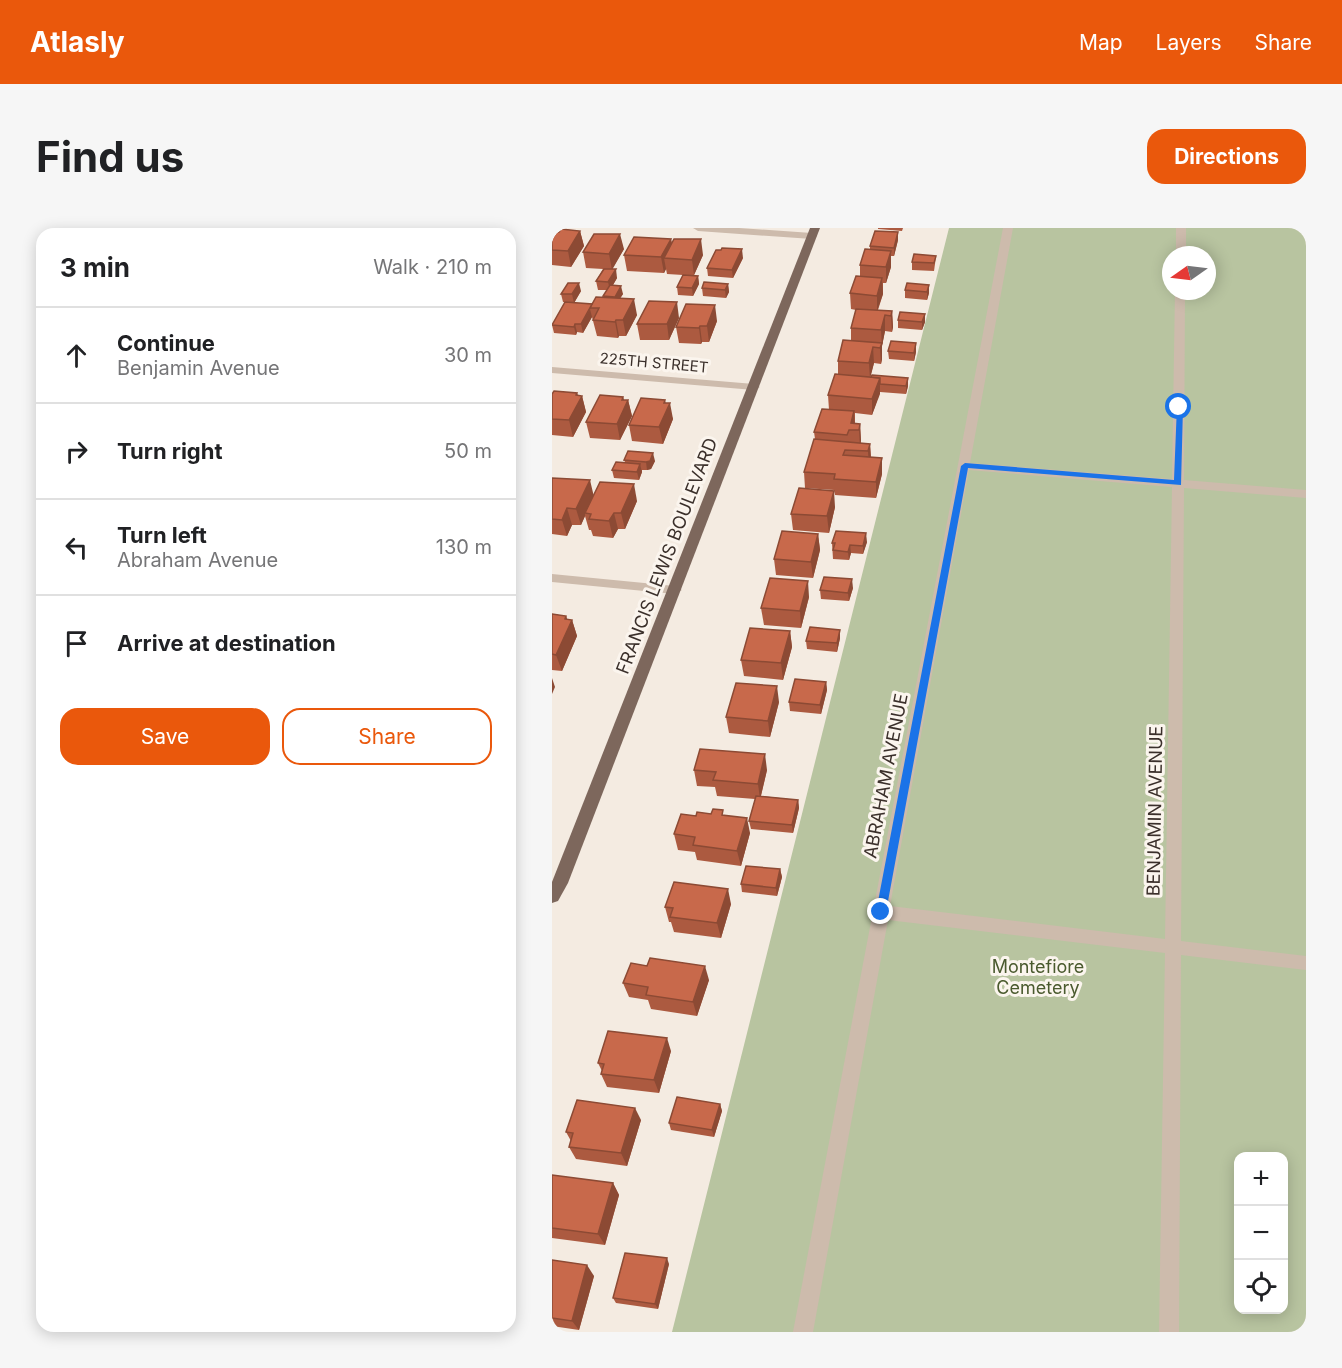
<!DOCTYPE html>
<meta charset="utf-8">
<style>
:root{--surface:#fff;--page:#f6f6f6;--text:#202124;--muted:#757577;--line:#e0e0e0;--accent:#ea580c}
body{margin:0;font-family:Inter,sans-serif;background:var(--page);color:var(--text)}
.controls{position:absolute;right:18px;bottom:18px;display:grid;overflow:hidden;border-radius:12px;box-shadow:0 3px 15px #0003}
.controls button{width:54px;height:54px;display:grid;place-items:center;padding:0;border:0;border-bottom:2px solid var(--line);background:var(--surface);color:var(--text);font:30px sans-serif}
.compass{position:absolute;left:610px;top:18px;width:54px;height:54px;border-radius:50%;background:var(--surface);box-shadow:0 3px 15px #0003;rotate:256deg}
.stop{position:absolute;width:18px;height:18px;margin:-14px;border:4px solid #1a73e8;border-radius:50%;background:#fff}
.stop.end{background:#1a73e8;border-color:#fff;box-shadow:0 2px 6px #0008}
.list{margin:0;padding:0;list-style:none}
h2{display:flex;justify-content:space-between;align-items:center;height:78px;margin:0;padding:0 24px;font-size:26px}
h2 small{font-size:20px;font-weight:400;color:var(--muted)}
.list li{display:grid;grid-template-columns:39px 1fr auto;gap:18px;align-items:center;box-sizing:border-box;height:96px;padding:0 24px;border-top:2px solid var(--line)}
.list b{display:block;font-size:22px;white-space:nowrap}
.list p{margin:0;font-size:20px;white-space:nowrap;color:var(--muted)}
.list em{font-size:20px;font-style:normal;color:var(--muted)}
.actions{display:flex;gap:12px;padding:18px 24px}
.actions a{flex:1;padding:14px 0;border:2px solid var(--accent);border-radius:18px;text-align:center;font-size:21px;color:var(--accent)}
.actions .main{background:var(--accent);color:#fff}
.icon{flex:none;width:33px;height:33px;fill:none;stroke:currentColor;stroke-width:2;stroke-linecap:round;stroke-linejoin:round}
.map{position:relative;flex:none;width:754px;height:1104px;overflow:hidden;border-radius:18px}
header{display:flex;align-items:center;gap:36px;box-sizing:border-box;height:84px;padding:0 30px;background:var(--accent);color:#fff}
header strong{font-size:28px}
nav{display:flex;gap:33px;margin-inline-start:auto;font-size:21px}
.intro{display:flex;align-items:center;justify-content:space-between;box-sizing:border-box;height:144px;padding:0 36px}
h1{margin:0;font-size:42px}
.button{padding:15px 27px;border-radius:18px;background:var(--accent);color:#fff;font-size:21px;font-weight:700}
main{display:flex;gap:36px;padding:0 36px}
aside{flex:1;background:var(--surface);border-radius:18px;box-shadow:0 3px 15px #0003}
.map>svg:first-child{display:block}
</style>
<header>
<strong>Atlasly</strong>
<nav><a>Map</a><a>Layers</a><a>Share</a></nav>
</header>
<div class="intro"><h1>Find us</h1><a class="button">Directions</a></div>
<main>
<aside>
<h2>3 min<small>Walk · 210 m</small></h2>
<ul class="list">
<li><svg class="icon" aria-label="ahead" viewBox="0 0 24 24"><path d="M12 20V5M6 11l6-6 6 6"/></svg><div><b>Continue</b><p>Benjamin Avenue</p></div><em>30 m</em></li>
<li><svg class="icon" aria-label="right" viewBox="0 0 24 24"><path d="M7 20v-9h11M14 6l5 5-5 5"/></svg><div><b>Turn right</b></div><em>50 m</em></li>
<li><svg class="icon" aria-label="left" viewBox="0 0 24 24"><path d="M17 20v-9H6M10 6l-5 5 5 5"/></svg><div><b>Turn left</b><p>Abraham Avenue</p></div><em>130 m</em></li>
<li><svg class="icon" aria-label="arrive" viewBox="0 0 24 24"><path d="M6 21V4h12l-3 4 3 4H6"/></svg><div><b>Arrive at destination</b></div></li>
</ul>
<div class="actions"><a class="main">Save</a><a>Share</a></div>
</aside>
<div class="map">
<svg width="754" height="1104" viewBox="0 0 754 1104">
<rect width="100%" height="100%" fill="#f4ebe1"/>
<!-- green -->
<path fill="#b8c4a0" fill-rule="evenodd" d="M397,0H754V1104H120ZM619,27H655V63H619ZM686,928H732V1082H686Z"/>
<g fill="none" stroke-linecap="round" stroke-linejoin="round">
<!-- minor -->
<g fill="#cdbbac" fill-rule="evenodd">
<polygon points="141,0 187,0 260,5 265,8 260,11 146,3"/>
<path d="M451,0H461L418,235L620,251L623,63H633L632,252L754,262V270L632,260L629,713L754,728V742L629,727L627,1104H607L613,725L336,692L261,1104H241ZM417,242L620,259L613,711L338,678Z"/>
<rect x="624" y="0" width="10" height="27"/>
<polygon points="0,139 202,156 208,159 202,162 0,145"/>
<polygon points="0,346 123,358 130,362 123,366 0,354"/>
</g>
<!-- major -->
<polygon fill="#7d675c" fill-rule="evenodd" points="258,0 268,0 16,655 6,673 0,675 0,654"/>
</g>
<!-- wall -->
<g fill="#ac5a40">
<polygon points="326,0 351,0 350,3 326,1"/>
<polygon points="28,3 32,18 19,39 0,37 0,7 7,4"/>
<polygon points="346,4 346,12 342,28 339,28 339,39 334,55 331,55 331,66 326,82 340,83 341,99 340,104 333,103 330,118 330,131 329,136 322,135 318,149 356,158 354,166 328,164 320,187 303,185 303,196 308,196 309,215 318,216 319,229 330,246 324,270 283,267 282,262 253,260 252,244 263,211 262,204 277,182 276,167 286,146 286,133 299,113 299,100 304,82 299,81 298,65 308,49 308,37 318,21 318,18"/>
<polygon points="119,11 120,15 151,27 142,47 146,48 147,56 141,68 126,67 125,59 131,47 115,46 114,41 112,45 75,43 72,27"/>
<polygon points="72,21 60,41 65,50 61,57 71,66 68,70 85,87 74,108 67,108 66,110 45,108 40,89 31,105 25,104 24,107 2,105 0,97 51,69 55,62 46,62 44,53 51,41 34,40 31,24"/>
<polygon points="384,28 383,36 382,43 360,42 360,34"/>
<polygon points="191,30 181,50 156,48 155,40"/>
<polygon points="355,55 377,65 375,72 353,70 353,62"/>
<polygon points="176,56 177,64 174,70 151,68 150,60"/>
<polygon points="29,63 22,75 11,74 9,66"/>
<polygon points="373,86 373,94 370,102 346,100 346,92"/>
<polygon points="127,90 117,112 88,112 85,96"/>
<polygon points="165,93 157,114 150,114 149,116 127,115 124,99"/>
<polygon points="336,123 364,124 362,133 337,131"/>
<polygon points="25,165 26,168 30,168 34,184 21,209 0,207 0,166"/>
<polygon points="71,169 72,172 76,172 80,188 68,212 38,210 34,194"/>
<polygon points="114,175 121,191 111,216 80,213 77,197"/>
<polygon points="72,232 103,233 99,241 95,242 90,242 90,244 87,252 62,250 60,242 73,234"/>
<polygon points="0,250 42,267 85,273 73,301 66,301 61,310 41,308 39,302 37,302 33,288 29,297 20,297 15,308 0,306"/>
<polygon points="283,279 277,305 241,302 239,286"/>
<polygon points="266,306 268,322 261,350 224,347 222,331"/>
<polygon points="315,314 311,326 299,325 297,332 281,331 280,315"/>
<polygon points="301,360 297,373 269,371 268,362"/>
<polygon points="257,369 249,400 212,397 209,380"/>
<polygon points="0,386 14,388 15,391 20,392 25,408 10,443 0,442"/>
<polygon points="288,402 288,410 285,424 255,421 254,413"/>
<polygon points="238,403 240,419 231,452 192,448 189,432"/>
<polygon points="274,454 275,462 269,486 238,483 237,474"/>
<polygon points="227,474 218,509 177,505 174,489"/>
<polygon points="142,542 215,542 209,568 246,572 247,580 241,605 199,601 197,593 203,571 165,568 163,559 145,558"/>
<polygon points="144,588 172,588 198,605 189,638 145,632 143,624 126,622 122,606"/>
<polygon points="228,641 230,649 225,668 190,664 189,656"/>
<polygon points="179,676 169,710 122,704 119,694 117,694 113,679"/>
<polygon points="157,752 145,788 99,781 96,772 77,769 71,755"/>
<polygon points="119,823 107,865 55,859 49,846 50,843 46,835"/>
<polygon points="168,876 170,883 162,909 119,902 117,895"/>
<polygon points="89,892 75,938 24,931 17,919 19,913 14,904"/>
<polygon points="0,947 61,955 67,967 53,1017 0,1010"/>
<polygon points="0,1032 42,1048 27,1102 0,1098"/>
<polygon points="117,1036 106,1081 64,1075 61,1070"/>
</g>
<!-- shaded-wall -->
<g fill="#8c4a34">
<polygon points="28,3 32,18 19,39 16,23"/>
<polygon points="346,4 346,12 342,28 342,20"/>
<polygon points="68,6 72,21 60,42 57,26"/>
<polygon points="119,11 121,26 112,30 114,41 112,45 109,29"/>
<polygon points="149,11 151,27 142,47 140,32"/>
<polygon points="190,21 191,30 181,50 180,42"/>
<polygon points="339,23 339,39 334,55 334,39"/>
<polygon points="64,41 65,50 58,62 56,54"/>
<polygon points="146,48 147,56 141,68 140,60"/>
<polygon points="330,50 331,66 325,83 325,68"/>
<polygon points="27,55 29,63 22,75 20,66"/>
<polygon points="176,56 177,64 174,70 173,62"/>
<polygon points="377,57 377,65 375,72 375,64"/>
<polygon points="69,58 71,66 64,77 63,69"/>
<polygon points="82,71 85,87 74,108 71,92"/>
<polygon points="125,74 127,90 117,112 115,96"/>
<polygon points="163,77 165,93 157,114 155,98"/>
<polygon points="38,81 40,89 31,105 29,96"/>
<polygon points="340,83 341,99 340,104 339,88"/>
<polygon points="373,86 373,94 370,102 370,94"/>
<polygon points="333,87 333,103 330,118 329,102"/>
<polygon points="64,92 67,108 66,110 63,94"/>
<polygon points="23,96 25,104 24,107 22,99"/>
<polygon points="148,98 150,114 149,116 147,100"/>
<polygon points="330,115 330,131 329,136 328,120"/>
<polygon points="364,115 364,124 362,133 362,125"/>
<polygon points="321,119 322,135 318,151 317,135"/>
<polygon points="328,150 328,166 320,187 320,171"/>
<polygon points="356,150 356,158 354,166 354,158"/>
<polygon points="25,165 27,174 30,168 34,184 21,209 17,192"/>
<polygon points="71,169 73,178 76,172 80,188 68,212 65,196"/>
<polygon points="113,172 115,182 118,175 121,191 111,216 107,199"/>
<polygon points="302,183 303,200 299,195"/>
<polygon points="308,196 309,212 308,219 307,202"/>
<polygon points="318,216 319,232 317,240 316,223"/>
<polygon points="101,225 103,233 99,241 95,242 94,234"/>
<polygon points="330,230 330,246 324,270 324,254"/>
<polygon points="88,236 90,244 87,252 85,244"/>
<polygon points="38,252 42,269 33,285 33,288 29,297 24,281"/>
<polygon points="82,256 85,273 73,301 69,285"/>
<polygon points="282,263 283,279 277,305 275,288"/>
<polygon points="15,280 20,297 15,308 10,292"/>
<polygon points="62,285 66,301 61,310 57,293"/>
<polygon points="314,305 315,314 311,326 311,318"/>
<polygon points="266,306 268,322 261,350 259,334"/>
<polygon points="298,317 299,325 297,332 296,324"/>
<polygon points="300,351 301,360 297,373 296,365"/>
<polygon points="256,353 257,369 249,400 248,383"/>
<polygon points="14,388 17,398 20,392 25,408 10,443 4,427"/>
<polygon points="288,402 288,410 285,424 285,415"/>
<polygon points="238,403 240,419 231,452 229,435"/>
<polygon points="0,450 3,459 0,466"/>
<polygon points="274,454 275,462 269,486 268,477"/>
<polygon points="225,458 227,474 218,509 216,493"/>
<polygon points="213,526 215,542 208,571 206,556"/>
<polygon points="246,572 247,580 241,605 240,597"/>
<polygon points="195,590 198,605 189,638 185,623"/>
<polygon points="228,641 230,649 225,668 224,660"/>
<polygon points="176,661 179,676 169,710 165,695"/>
<polygon points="153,738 157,752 145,788 141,774"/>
<polygon points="115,810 119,823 107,865 102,852"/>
<polygon points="168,876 170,883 162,909 160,902"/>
<polygon points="83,880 89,892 75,938 69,925"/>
<polygon points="61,955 67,967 53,1017 46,1006"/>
<polygon points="115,1030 117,1036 106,1081 103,1076"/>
<polygon points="35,1037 42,1048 27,1102 20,1093"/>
</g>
<!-- building -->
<g fill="#c8694b" stroke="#8c4a34" stroke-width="1.5">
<polygon points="9,1 28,3 16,23 0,22 0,7 2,4 7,4"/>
<polygon points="323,3 346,4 342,20 318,18"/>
<polygon points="42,6 68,6 57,26 31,24"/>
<polygon points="82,9 119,11 109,29 72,27"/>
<polygon points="122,11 149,11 140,32 112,30"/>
<polygon points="170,20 190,21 180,42 155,40 164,22 169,22"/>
<polygon points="313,21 339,23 334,39 308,37"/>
<polygon points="362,26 384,28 382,35 360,34"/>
<polygon points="52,41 64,41 56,54 44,53"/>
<polygon points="131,47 146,48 140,60 125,59"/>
<polygon points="304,48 330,50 325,68 298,65"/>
<polygon points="152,54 176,56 173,62 150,60"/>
<polygon points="16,55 27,55 20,66 9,66"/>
<polygon points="355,55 377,57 375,64 353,62"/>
<polygon points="58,57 69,58 63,69 51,68"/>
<polygon points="44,69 82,71 71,92 64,92 63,94 41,92 47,80 38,80"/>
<polygon points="97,73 125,74 115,96 85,96"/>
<polygon points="13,74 40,76 29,96 23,96 22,99 0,97"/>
<polygon points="134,76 163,77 155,98 148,98 147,100 124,99"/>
<polygon points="304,81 340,83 339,88 333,87 329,102 299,100"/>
<polygon points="348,84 373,86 370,94 346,92"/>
<polygon points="291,112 330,115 328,120 321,119 317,135 286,133"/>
<polygon points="339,113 364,115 362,125 336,123"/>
<polygon points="283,146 328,150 320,171 276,167"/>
<polygon points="320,147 356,150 354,158 328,156 328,150 319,149"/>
<polygon points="2,163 25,165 24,167 30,168 17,192 0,191 0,166"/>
<polygon points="48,167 71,169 70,172 76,172 65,196 34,194"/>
<polygon points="89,170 113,172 112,175 118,175 107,199 77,197"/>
<polygon points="270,181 302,183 299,195 308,196 307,202 297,202 295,207 262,204"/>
<polygon points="262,211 318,216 316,223 293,222 291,227 330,230 324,254 282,251 283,246 252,244"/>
<polygon points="76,223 101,225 98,233 94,234 72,232"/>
<polygon points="64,234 88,236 85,244 60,242"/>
<polygon points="0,250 38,252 24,281 15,280 10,292 0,291"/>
<polygon points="48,254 82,256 69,285 62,285 57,293 37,291 39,286 33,285"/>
<polygon points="247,260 282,263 275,288 239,286"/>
<polygon points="230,303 266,306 259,334 222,331"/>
<polygon points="284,303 314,305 311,318 298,317 296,324 281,322 283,315 280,315"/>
<polygon points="272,349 300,351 296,365 268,362"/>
<polygon points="218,350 256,353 248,383 209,380"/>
<polygon points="0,386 14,388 13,391 20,392 4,427 0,426"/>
<polygon points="258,399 288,402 285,415 254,413"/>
<polygon points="198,400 238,403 229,435 189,432"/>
<polygon points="243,451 274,454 268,477 237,474"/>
<polygon points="184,455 225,458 216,493 174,489"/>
<polygon points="148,521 213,526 206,556 161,552 164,544 142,542"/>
<polygon points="204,568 246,572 240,597 197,593"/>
<polygon points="161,581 171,582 170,587 195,590 185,623 141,617 143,609 122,606 129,586 144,588 145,584 159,586"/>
<polygon points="194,638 228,641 224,660 189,656"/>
<polygon points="122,654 176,661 165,695 118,689 121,680 113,679"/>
<polygon points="98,730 153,738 141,774 94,767 96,759 71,755 79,735 95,738"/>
<polygon points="56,803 115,810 102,852 49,846 52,836 46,835"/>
<polygon points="125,869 168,876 160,902 117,895"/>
<polygon points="25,872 83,880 69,925 17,919 21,905 14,904"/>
<polygon points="0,947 61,955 46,1006 0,1000"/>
<polygon points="73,1025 115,1030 103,1076 61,1070"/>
<polygon points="0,1032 35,1037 20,1093 0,1090"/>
</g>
<!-- route -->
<polygon fill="#1a73e8" points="625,177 631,179 629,257 416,240 334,684 333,688 325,688 324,684 409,238 413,235 622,252"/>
<g text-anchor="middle" stroke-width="6" stroke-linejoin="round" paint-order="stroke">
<!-- far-street labels -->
<g font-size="15" fill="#3b302b" stroke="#fbf5ee">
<text transform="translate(102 135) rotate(5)" y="5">225TH STREET</text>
</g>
<!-- street labels -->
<g font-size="18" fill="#3b302b" stroke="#fbf5ee">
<text transform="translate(115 328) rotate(-69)" y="6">FRANCIS LEWIS BOULEVARD</text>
<text transform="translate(334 548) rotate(-79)" y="6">ABRAHAM AVENUE</text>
<text transform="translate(603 583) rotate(-89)" y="6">BENJAMIN AVENUE</text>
</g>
<!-- park labels -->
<g font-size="18" fill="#4a5a2e" stroke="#fbf5ee">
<text x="486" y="745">Montefiore<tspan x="486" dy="21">Cemetery</tspan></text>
</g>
</g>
</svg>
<div class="controls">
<button>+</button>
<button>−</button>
<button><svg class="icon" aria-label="locate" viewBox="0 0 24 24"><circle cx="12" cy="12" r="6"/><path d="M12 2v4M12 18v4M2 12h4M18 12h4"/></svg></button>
</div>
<svg class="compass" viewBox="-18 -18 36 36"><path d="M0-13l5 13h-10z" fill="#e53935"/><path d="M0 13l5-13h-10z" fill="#757577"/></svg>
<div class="stop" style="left:627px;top:179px"></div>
<div class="stop end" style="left:329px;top:684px"></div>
</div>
</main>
